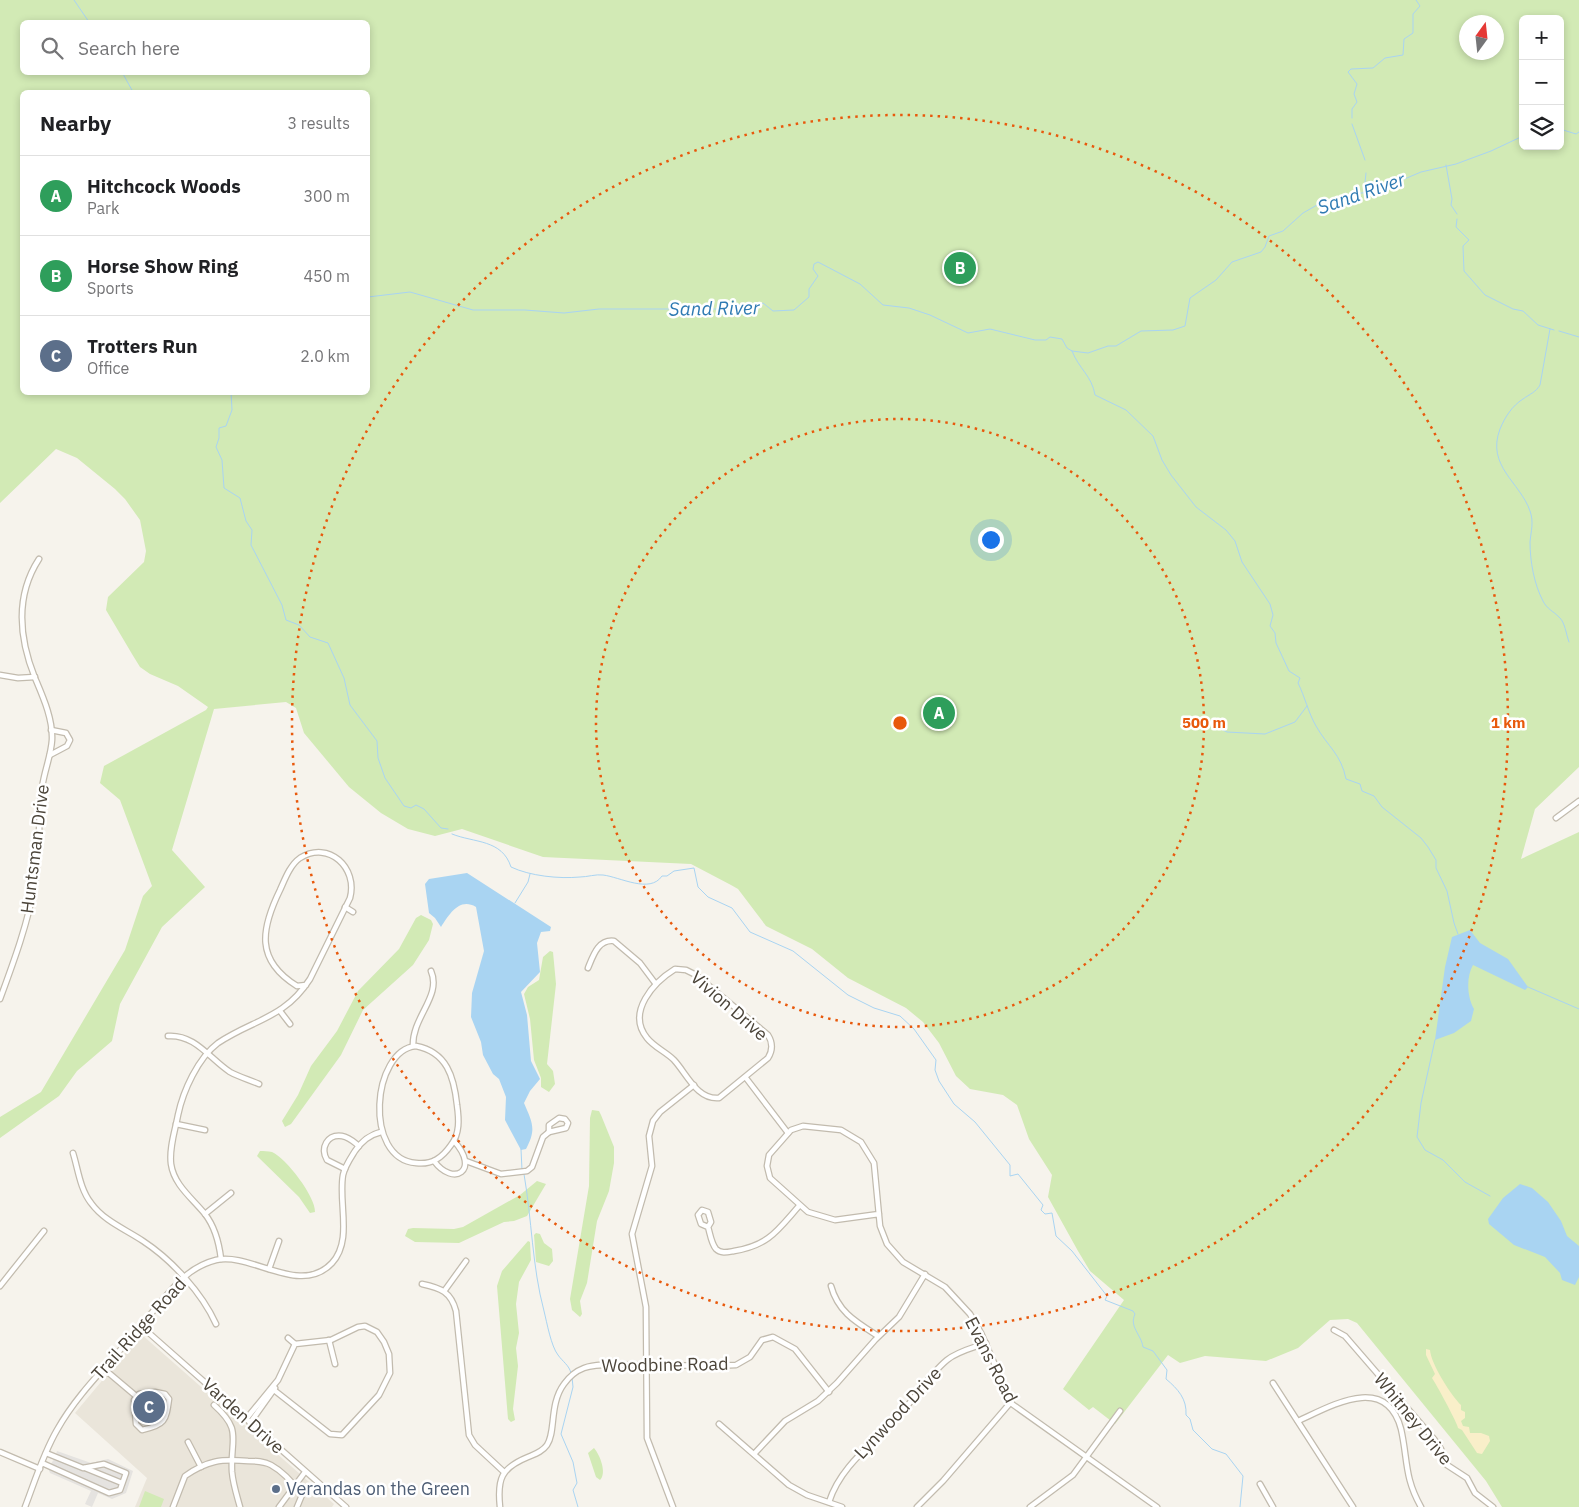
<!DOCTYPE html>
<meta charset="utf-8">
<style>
:root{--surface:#fff;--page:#f6f6f6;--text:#202124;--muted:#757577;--line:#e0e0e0;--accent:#fc3f1d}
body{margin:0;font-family:"IBM Plex Sans",sans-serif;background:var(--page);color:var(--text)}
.controls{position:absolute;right:15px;top:15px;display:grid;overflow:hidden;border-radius:8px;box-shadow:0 2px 8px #0003}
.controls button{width:45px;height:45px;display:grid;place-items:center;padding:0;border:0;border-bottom:1px solid var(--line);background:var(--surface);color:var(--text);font:25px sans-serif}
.compass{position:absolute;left:1459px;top:15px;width:45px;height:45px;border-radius:50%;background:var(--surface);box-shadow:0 2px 8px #0003;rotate:15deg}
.you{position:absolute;left:990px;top:539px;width:18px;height:18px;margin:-12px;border:4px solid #fff;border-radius:50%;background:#1a73e8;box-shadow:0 0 0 8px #1a73e833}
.badge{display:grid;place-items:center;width:32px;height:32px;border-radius:50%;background:var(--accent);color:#fff;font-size:16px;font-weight:700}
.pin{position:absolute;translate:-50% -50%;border:2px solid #fff;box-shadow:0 1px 5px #0006}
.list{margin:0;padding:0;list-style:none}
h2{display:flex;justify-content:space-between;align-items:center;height:65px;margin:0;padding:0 20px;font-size:21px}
h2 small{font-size:16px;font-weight:400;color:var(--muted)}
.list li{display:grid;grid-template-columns:32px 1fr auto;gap:15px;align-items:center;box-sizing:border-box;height:80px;padding:0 20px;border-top:1px solid var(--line)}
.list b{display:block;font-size:19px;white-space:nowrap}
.list p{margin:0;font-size:16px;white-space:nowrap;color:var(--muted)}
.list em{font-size:16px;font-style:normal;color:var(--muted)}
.icon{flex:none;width:28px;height:28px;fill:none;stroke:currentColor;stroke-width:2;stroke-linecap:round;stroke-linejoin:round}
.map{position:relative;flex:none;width:1579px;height:1507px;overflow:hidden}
.search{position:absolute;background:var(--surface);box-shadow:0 2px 8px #0003;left:20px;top:20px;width:350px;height:55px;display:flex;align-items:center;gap:12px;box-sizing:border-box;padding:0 18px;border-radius:8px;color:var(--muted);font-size:19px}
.panel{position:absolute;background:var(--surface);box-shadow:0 2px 8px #0003;left:20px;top:90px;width:350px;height:305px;border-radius:8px}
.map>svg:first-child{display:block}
</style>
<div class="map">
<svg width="1579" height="1507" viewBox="0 0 1579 1507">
<rect width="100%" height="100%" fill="#f6f3ec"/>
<!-- residential -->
<polygon fill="#eae5da" points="141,1334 334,1504 332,1507 135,1507 147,1478 75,1413"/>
<!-- green -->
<g fill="#d2eab5" fill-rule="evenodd">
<path d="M0,0H1579V767L1535,809L1521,859L1579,832V1507H1502L1486,1481L1357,1323L1348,1319L1330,1320L1298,1348L1266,1361L1205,1356L1180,1363L1168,1355L1115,1424L1093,1407L1089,1410L1063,1389L1124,1300L1090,1271L1078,1251L1048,1197L1052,1175L1029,1139L1017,1105L1003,1095L970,1089L956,1076L939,1043L923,1022L906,1008L848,978L812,949L766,926L738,889L731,885L691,864L543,857L462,829L435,836L408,829L381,813L349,787L304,733L296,708L286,702L214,709L172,850L205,887L162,927L120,1004L112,1041L77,1071L59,1096L0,1138V1117L41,1092L125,950L143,896L152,886L120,800L100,783L104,766L206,710L208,707L178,686L150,674L140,667L132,654L106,610L108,597L144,562L146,551L140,520L125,499L115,489L77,458L56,449L0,503ZM1523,19H1560V146H1523ZM22,22H368V72H22ZM1466,22H1496V52H1466ZM22,92H368V392H22Z"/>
<polygon points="421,915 431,920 433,924 429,940 413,965 363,1010 341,1055 291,1124 285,1127 282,1121 298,1095 311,1066 337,1031 358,991 399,949 416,918"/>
<polygon points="550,951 553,952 556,984 547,1064 553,1071 555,1084 549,1092 541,1087 541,1078 534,1060 530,1019 524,994 528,987 539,980 543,957"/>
<polygon points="592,1110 599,1111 601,1115 614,1147 614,1163 609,1191 597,1221 587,1283 580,1301 582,1314 580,1317 572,1310 570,1299 589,1186 590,1118"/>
<path d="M260,1151C264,1151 268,1151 272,1152C286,1158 316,1197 315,1212L310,1213L299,1197L257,1156Z"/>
<polygon points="537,1181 546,1184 527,1216 514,1221 504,1222 459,1243 415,1242 405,1236 408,1229 413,1228 454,1229 463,1227 520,1195"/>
<polygon points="536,1233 540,1234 544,1243 552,1249 553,1261 549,1266 536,1262 534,1235"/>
<polygon points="528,1241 530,1242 531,1260 519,1282 516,1304 519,1333 516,1348 518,1366 513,1409 515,1420 511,1422 508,1419 497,1286 502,1271"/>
<path d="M594,1448C600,1455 607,1473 600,1480L596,1477L588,1453Z"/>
<polygon points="145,1491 164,1499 161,1507 139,1507"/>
</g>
<!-- sand -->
<path fill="#f9efc9" d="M1426,1349L1430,1350C1431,1364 1451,1395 1461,1405V1410L1465,1412V1418L1461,1421L1463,1426L1469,1427L1470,1433H1481L1489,1436L1490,1441L1482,1454L1477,1453L1462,1430L1458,1428C1458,1424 1435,1382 1432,1378L1435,1374L1426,1355Z"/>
<!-- parking -->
<polygon fill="#e5e3e0" points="57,1451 91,1463 108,1459 133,1471 126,1493 112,1499 98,1493 92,1507 85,1504 91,1491 50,1473 48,1468 55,1458"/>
<!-- water -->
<g fill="#a9d4f2">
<path d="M467,873L551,927L550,931L541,932L537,943L540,972L521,992L527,1015L531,1061L540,1079L530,1091L524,1103C532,1122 537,1129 526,1149L521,1150L505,1120L506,1097L499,1079L493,1074L483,1055L481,1042L471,1017L472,993L484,951L476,907C459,897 449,915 441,927L435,918L429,913L425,884L429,879Z"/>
<path d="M1470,930L1480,943L1508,959L1528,987L1525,990L1473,965C1466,977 1467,997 1474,1009L1471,1021L1454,1033L1435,1040L1445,967L1452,937Z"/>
<polygon points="1520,1184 1532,1188 1548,1202 1561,1221 1567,1236 1579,1246 1579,1277 1575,1285 1562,1280 1560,1273 1545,1257 1514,1245 1489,1224 1488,1219 1503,1198"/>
</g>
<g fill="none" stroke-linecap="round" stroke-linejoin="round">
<!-- stream -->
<g stroke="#a9d4f2" stroke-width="1">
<polyline points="74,0 89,22"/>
<polyline points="122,72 133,92"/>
<polyline points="1352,118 1352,109 1357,102 1354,94 1357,84 1348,72 1351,69 1373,68 1385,58 1403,55 1404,39 1413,33 1413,14 1420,6 1416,0"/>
<polyline points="1352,124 1365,160"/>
<polyline points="1560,129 1576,134 1579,132"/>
<polyline points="1446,165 1452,199 1451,205 1457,214"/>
<polyline points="1364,192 1366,173"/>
<polyline points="1457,219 1456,227 1469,240 1463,246 1464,271 1485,295 1513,309 1523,311 1538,325 1554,330"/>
<polyline points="368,297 410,292 473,310 525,310 564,313 599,309 728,309 730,304 759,306 763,303 773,311 794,310 809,297 809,289 818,276 813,269 814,264 818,262 860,284 883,305 909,308 930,315 968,333 990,329 1035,340 1046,340 1050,337 1062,339 1067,348 1072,351 1088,353 1108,346 1116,346 1141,331 1173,330 1185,326 1190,298 1216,280 1232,262 1261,252 1265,247 1269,236 1283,231 1303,213 1317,205 1340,196 1376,191 1421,172 1456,164 1491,151 1523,136"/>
<path d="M1550,329L1540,385C1536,392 1530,394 1523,399C1512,406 1505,417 1500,429C1486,466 1520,482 1530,511C1534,522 1531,531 1530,542C1530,561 1534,584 1543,601C1547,609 1553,611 1559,617C1565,622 1566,634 1569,642"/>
<polyline points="1559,331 1579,337"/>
<path d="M1072,351C1079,369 1092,376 1095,395L1126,410L1153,436L1162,460L1171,475L1196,507L1226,530L1235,541L1242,562L1270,604L1273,615L1270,626L1275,633L1276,643L1289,671L1300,678L1298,683C1305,697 1308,712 1316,726C1328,747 1341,754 1346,779L1360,784L1362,791L1374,796L1382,807L1421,838L1428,847L1436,860V868L1447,891L1454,923L1458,934"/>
<polyline points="231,392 232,410 226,426 219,428 219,438 216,447 222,460 224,488 240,498 246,521 252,530 251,545 282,605 286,620 299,625 310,637 328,643 344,678 350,705 377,741 378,758 385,778 404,806 411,808 416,805 424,809 441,828 448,829"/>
<polyline points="1203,726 1211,724 1227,732 1265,734 1295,722 1307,706"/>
<path d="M452,834C474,843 502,839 511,867C530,876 559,879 580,877C587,877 596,874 603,875C620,877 650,894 662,876H667L674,871L694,868L698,887L708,897L732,908L750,932L793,951L848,995L874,1008L900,1016L914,1029L936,1060L935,1070L939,1081L954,1104L975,1122L1010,1165V1176L1018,1174L1043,1205L1041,1210L1045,1214L1052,1213L1056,1236L1072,1251L1107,1296L1105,1300L1133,1311L1135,1314C1129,1327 1141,1334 1143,1347L1153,1351L1167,1370L1166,1379C1178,1389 1187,1399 1186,1415L1190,1419L1193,1430L1212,1449L1226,1454L1243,1476L1240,1507"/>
<polyline points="515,903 528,882 530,874"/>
<polyline points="1528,987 1579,1009"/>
<polyline points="1435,1040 1421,1103 1417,1137 1425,1150 1443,1160 1465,1182 1490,1196"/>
<polyline points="521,1149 522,1170"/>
<path d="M524,1174C532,1220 532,1266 544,1311C547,1323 551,1346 558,1355C563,1362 569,1365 571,1373"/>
<polyline points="572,1377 573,1387 561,1434 573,1462 577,1483 573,1490 578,1507"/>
</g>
<defs>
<g id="street">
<polyline points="0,675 18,678 35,677"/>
<polyline points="50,755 67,746 70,740 66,733 51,730"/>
<polyline points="1556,818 1579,801"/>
<polyline points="345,907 353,912"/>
<path d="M588,968C593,956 598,939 614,941L640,963L655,983"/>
<path d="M675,969L686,970L696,975L768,1035C773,1043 773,1050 768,1058L719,1098C697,1100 687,1074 674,1060C666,1052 654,1047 647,1038C626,1012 654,982 675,969Z"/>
<path d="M0,999C14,961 28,923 35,883C40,851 38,820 42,788C44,772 51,756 52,740C53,719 43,697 35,678C19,638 15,596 39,559"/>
<polyline points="280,1011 290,1024"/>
<path d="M168,1036C195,1034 210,1059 230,1072C239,1077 250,1080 259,1084"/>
<path d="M413,1046C412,1017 442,996 431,971"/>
<path d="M416,1046C447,1052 454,1077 457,1105C459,1119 460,1134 451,1145C442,1158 432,1165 416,1163C363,1159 372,1050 416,1046Z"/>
<polyline points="746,1078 788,1133"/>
<polygon points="559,1118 565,1119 568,1123 566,1128 549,1132 549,1125"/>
<polyline points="176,1124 205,1130"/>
<path d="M73,1153C78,1169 80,1189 91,1203C104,1221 125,1229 143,1241C172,1260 202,1293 216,1324"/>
<path d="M434,1161C453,1187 481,1171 454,1141"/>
<polyline points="466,1161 501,1174 527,1171 532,1167 543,1137 549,1132"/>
<path d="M345,1169L327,1160C320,1148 327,1134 342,1136C349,1137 354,1142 359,1146"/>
<polyline points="205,1214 231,1193"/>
<polyline points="879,1214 835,1220 808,1212 770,1178 767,1166 769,1155 791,1130 803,1126 841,1130 861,1142 874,1163 880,1226 887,1244 903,1262 945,1287 970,1314 981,1333 1012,1404 1157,1507"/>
<path d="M708,1227L701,1224L698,1215L702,1210L708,1212L711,1222L708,1227C710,1233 711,1243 716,1249C721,1254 728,1252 734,1251C769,1245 777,1231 799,1206"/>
<path d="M221,1259C219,1242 215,1227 205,1214C192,1198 174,1185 171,1164C169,1148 175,1131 178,1115C183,1091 198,1058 218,1043C254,1019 284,1019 310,979L350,898C358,868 329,840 300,858C290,865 285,879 280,890C261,929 255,960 297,986L306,985"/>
<polyline points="269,1269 279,1241"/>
<path d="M422,1284C441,1288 451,1292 456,1311L469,1435L475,1445L504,1472"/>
<polyline points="0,1286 44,1231"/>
<path d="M831,1286C838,1312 856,1322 878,1336"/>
<polyline points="445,1290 466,1261"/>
<polyline points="141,1326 346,1507"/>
<polyline points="1334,1330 1345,1336 1434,1439 1441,1449 1447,1465 1467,1478 1475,1493 1493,1507"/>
<polyline points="288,1338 295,1344"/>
<polyline points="329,1340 335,1364"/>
<polyline points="104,1369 136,1396"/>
<polyline points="1273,1383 1353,1507"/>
<path d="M155,1392L165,1394L169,1399C166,1421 165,1425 142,1430L136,1424L134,1400L139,1394Z"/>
<path d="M214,1405C243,1431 230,1438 232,1472C233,1484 237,1496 240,1507"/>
<polyline points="246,1419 278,1380 295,1344 331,1340 358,1327 365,1326 377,1332 384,1342 389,1354 390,1373 379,1395 342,1435 330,1434 274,1390"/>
<path d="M1298,1421C1331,1406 1386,1373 1401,1429C1408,1460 1404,1477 1421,1507"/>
<polyline points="250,1423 275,1388"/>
<polyline points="719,1424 789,1485 807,1495 842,1507"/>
<polyline points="188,1442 201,1467"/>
<polyline points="0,1452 40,1469"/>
<polyline points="754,1454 785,1421 818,1401 837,1383 875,1340 899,1317 925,1274"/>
<polyline points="42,1463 109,1493 120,1490 126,1473 104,1464 83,1468 46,1453"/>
<polyline points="85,1468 122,1483"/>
<polyline points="1260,1484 1273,1507"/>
<path d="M829,1502C841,1464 877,1441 902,1412C917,1395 930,1374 947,1360C958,1351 973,1348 986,1343"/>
<path d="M25,1507C35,1481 43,1454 57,1430C77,1394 109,1364 135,1333C151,1315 165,1294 183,1278C192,1270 204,1263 216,1260C252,1252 300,1297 332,1263C353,1240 338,1203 343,1175C345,1166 350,1159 355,1151C362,1141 369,1135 381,1132"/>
<path d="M173,1507L185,1476C208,1460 221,1459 248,1461C256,1461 264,1461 271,1465C282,1471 294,1484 302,1495L297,1507"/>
<polyline points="279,1507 305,1472"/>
<path d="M500,1507C497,1479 501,1468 528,1457C535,1454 542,1452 547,1445C556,1432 549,1404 564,1384C569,1377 576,1371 584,1368C598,1363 615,1365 630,1365C665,1364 701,1367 736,1365L750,1357L762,1340L773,1337L795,1349L829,1392"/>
<polyline points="673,1507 647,1438 646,1307 632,1234 652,1166 649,1136 653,1121 660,1112 694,1085"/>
<polyline points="917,1507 943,1481 1011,1402"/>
<polyline points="1030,1507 1073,1475 1120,1411"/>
</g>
</defs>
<!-- street casing -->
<use href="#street" stroke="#c2bbae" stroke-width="7"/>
<!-- street -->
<use href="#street" stroke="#fff" stroke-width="4.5"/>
</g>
<!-- distance rings -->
<g fill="none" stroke="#e8590c" stroke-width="2.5" stroke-dasharray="2.5 5">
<circle cx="900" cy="723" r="304"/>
<circle cx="900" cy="723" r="608"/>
</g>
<!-- markers -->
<circle fill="#5c6f8a" stroke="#fff" stroke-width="2" cx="276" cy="1489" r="5"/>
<g text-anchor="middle" stroke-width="5" stroke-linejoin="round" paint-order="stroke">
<!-- street labels -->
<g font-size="18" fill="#4b4439" stroke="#fff">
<text transform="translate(35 849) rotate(-83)" y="6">Huntsman Drive</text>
<text transform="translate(729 1006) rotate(41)" y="6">Vivion Drive</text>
<text transform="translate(139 1329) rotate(-48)" y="6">Trail Ridge Road</text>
<text transform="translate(991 1360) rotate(63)" y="6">Evans Road</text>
<text transform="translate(665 1365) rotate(-1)" y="6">Woodbine Road</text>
<text transform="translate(898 1413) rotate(-47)" y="6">Lynwood Drive</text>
<text transform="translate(243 1416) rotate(42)" y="6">Varden Drive</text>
<text transform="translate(1413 1419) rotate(51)" y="6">Whitney Drive</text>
</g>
<!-- service labels -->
<g font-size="18" fill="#4e5e75" stroke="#fff" text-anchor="start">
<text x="286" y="1495">Verandas on the Green</text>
</g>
<!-- water labels -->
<g font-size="19" font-style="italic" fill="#2e7ab2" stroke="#fff">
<text transform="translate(1361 193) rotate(-19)" y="7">Sand River</text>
<text transform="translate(714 308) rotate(-1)" y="7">Sand River</text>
</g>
</g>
<circle cx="900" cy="723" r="8" fill="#e8590c" stroke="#fff" stroke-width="2.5"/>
<g font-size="15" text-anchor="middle" font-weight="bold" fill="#e8590c" stroke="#fff" stroke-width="5" stroke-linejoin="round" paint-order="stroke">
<text x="1204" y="728">500 m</text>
<text x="1508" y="728">1 km</text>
</g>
</svg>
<div class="controls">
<button>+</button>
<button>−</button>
<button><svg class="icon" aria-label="layers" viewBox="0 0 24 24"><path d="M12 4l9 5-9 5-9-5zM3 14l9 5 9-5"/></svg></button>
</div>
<svg class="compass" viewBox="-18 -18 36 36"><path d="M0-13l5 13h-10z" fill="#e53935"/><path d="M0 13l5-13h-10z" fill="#757577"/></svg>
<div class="you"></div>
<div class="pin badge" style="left:939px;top:713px;background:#2e9e5b">A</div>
<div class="pin badge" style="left:960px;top:268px;background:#2e9e5b">B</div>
<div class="pin badge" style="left:149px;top:1407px;background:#5c6f8a">C</div>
<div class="search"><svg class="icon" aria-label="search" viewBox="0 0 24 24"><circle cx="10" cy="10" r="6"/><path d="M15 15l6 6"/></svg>Search here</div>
<section class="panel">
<h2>Nearby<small>3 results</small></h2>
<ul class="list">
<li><span class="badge" style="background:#2e9e5b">A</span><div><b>Hitchcock Woods</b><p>Park</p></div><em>300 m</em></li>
<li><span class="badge" style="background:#2e9e5b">B</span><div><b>Horse Show Ring</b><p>Sports</p></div><em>450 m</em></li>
<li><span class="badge" style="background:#5c6f8a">C</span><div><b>Trotters Run</b><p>Office</p></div><em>2.0 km</em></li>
</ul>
</section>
</div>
